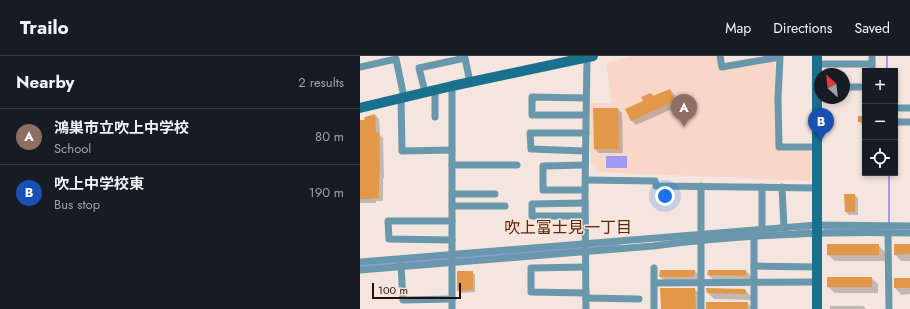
<!DOCTYPE html>
<meta charset="utf-8">
<style>
:root{--surface:#171b24;--page:#20242c;--text:#f1f3f6;--muted:#9ea1a6;--line:#363941;--accent:#2563eb}
body{margin:0;font-family:Jost,"Noto Sans JP",sans-serif;background:var(--page);color:var(--text)}
.controls{position:absolute;right:12px;top:12px;display:grid;overflow:hidden;border-radius:0px;box-shadow:0 2px 6px #0003}
.controls button{width:36px;height:36px;display:grid;place-items:center;padding:0;border:0;border-bottom:1px solid var(--line);background:var(--surface);color:var(--text);font:20px sans-serif}
.compass{position:absolute;left:454px;top:12px;width:36px;height:36px;border-radius:50%;background:var(--surface);box-shadow:0 2px 6px #0003;rotate:333deg}
.scale{position:absolute;left:12px;bottom:10px;width:89px;box-sizing:border-box;padding-left:4px;border:2px solid #280e03;border-top:0;font-size:11px;line-height:14px;white-space:nowrap;color:#280e03;-webkit-text-stroke:3px #f4e5de;paint-order:stroke}
.you{position:absolute;left:305px;top:140px;width:14px;height:14px;margin:-10px;border:3px solid #fff;border-radius:50%;background:#1a73e8;box-shadow:0 0 0 6px #1a73e833}
.badge{display:grid;place-items:center;width:26px;height:26px;border-radius:50%;background:var(--accent);color:#fff;font-size:13px;font-weight:700}
.pin{position:absolute;translate:-50% -33px;filter:drop-shadow(0 1px 2px #0008)}
.pin::after{content:'';position:absolute;top:21px;width:14px;height:12px;background:inherit;clip-path:polygon(0 0,100% 0,50% 100%)}
.list{margin:0;padding:0;list-style:none}
h2{display:flex;justify-content:space-between;align-items:center;height:52px;margin:0;padding:0 16px;font-size:17px}
h2 small{font-size:13px;font-weight:400;color:var(--muted)}
.list li{display:grid;grid-template-columns:26px 1fr auto;gap:12px;align-items:center;box-sizing:border-box;height:56px;padding:0 16px;border-top:1px solid var(--line)}
.list b{display:block;font-size:15px;white-space:nowrap}
.list p{margin:0;font-size:13px;white-space:nowrap;color:var(--muted)}
.list em{font-size:13px;font-style:normal;color:var(--muted)}
.icon{flex:none;width:22px;height:22px;fill:none;stroke:currentColor;stroke-width:2;stroke-linecap:round;stroke-linejoin:round}
.map{position:relative;flex:none;width:550px;height:253px;overflow:hidden}
header{display:flex;align-items:center;gap:24px;box-sizing:border-box;height:56px;padding:0 20px;background:var(--surface);border-bottom:1px solid var(--line)}
header strong{font-size:19px}
nav{display:flex;gap:22px;margin-inline-start:auto;font-size:14px}
main{display:flex}
aside{flex:1;background:var(--surface)}
.map>svg:first-child{display:block}
</style>
<header>
<strong>Trailo</strong>
<nav><a>Map</a><a>Directions</a><a>Saved</a></nav>
</header>
<main>
<aside>
<h2>Nearby<small>2 results</small></h2>
<ul class="list">
<li><span class="badge" style="background:#8d6e63">A</span><div><b>鴻巣市立吹上中学校</b><p>School</p></div><em>80 m</em></li>
<li><span class="badge" style="background:#1a4fb4">B</span><div><b>吹上中学校東</b><p>Bus stop</p></div><em>190 m</em></li>
</ul>
</aside>
<div class="map">
<svg width="550" height="253" viewBox="0 0 550 253">
<rect width="100%" height="100%" fill="#f4e5de"/>
<!-- built -->
<polygon fill="#f8d6c8" points="272,0 356,0 360,15 415,6 418,94 452,95 451,125 236,116 236,108 231,109 230,47 252,47 246,7"/>
<!-- water -->
<rect fill="#9e9af5" x="246" y="100" width="21" height="12"/>
<!-- shadow -->
<g fill="#0003">
<polygon points="310,34 314,38 319,50 276,69 271,64 284,46 291,38 294,41"/>
<polygon points="234,53 258,53 262,57 263,97 239,97 235,93"/>
<polygon points="15,59 19,63 20,79 23,82 24,122 23,122 23,145 16,145 16,147 0,147 0,65 5,65 6,61"/>
<polygon points="505,60 505,75 503,73 502,69 499,65 505,61"/>
<polygon points="495,139 498,142 498,159 489,159 486,156"/>
<polygon points="468,189 518,189 525,196 525,205 475,205 468,199"/>
<polygon points="550,189 550,205 541,205 535,198"/>
<polygon points="335,215 341,222 341,227 307,227 300,221"/>
<polygon points="386,215 392,221 392,226 355,225 348,219"/>
<polygon points="112,216 115,219 115,236 101,237 98,235"/>
<polygon points="511,222 518,228 518,237 475,237 468,231"/>
<polygon points="535,223 550,223 550,238 541,239 535,232"/>
<polygon points="334,233 341,239 342,253 302,253"/>
<polygon points="385,234 391,240 392,244 354,243 348,237"/>
<polygon points="387,247 394,253 348,253"/>
<polygon points="470,250 503,250 506,253 470,253"/>
</g>
<g fill="none" stroke-linecap="round" stroke-linejoin="round">
<!-- stream -->
<g stroke="#9e9af5" stroke-width="2">
<polyline points="527,0 527,15"/>
<polyline points="529,168 529,117"/>
<polyline points="465,173 502,173"/>
<polyline points="437,175 450,174"/>
<polyline points="229,191 259,189"/>
<polyline points="95,202 222,192"/>
<polyline points="0,210 88,203"/>
</g>
</g>
<!-- building -->
<g fill="#e39849">
<polygon points="310,33 315,45 271,65 265,53 283,45 281,41 291,37 293,40"/>
<polygon points="233,52 258,52 259,93 234,93"/>
<polygon points="15,58 16,77 19,76 20,118 19,118 19,142 12,142 12,143 0,143 0,64 4,64 5,61"/>
<rect x="498" y="60" width="7" height="6"/>
<polygon points="484,138 495,138 495,156 485,156"/>
<rect x="467" y="188" width="52" height="11"/>
<polygon points="534,188 550,188 550,198 534,199"/>
<polygon points="300,214 335,214 334,221 299,221"/>
<polygon points="348,214 386,214 386,220 347,219"/>
<polygon points="97,215 113,215 113,234 97,235"/>
<rect x="467" y="221" width="45" height="10"/>
<rect x="534" y="222" width="16" height="10"/>
<polygon points="300,232 335,232 336,253 301,253"/>
<polygon points="346,232 385,233 386,238 347,237"/>
<polygon points="346,246 388,246 387,253 346,253"/>
</g>
<g fill="none" stroke-linecap="round" stroke-linejoin="round">
<!-- street -->
<g stroke="#6998ac" stroke-width="7">
<polyline points="360,0 362,11 420,1 418,42 419,91 456,91"/>
<polyline points="512,0 512,15"/>
<polyline points="456,8 512,8"/>
<polyline points="0,11 36,3 44,41"/>
<polyline points="484,31 505,31"/>
<polyline points="75,33 75,61"/>
<polyline points="65,36 59,12 105,2 110,26"/>
<polyline points="41,41 42,95 92,94"/>
<polyline points="539,52 550,52"/>
<polyline points="226,59 172,59 172,41 226,42"/>
<polyline points="535,66 550,66"/>
<polyline points="225,95 171,93 170,77 226,77"/>
<polyline points="92,109 157,109"/>
<polyline points="226,124 295,125 296,130 456,132"/>
<polyline points="341,130 341,253"/>
<polyline points="422,131 424,172"/>
<polyline points="225,134 183,134 183,110 225,109"/>
<polyline points="92,138 135,138"/>
<polyline points="225,147 172,148 172,160 225,160"/>
<polyline points="92,150 145,150"/>
<polyline points="402,174 402,131"/>
<polyline points="528,177 529,253"/>
<polyline points="92,184 29,183 28,165 92,165"/>
<polyline points="0,206 457,169 550,170"/>
<polyline points="41,210 43,244 92,243"/>
<polyline points="394,210 457,211"/>
<polyline points="225,211 171,212 171,236 226,237"/>
<polyline points="294,212 294,253"/>
<path d="M0,214L293,190C379,179 464,175 550,177"/>
<polyline points="294,227 457,226"/>
<polyline points="226,242 279,243"/>
<polyline points="92,253 92,30"/>
<polyline points="226,253 225,134 227,1"/>
<polyline points="394,253 394,180"/>
</g>
<!-- secondary -->
<g stroke="#1a718d" stroke-width="10">
<polyline points="0,52 92,30 233,0"/>
<polyline points="457,253 457,0"/>
</g>
</g>
<g text-anchor="middle" stroke-width="3" stroke-linejoin="round" paint-order="stroke">
<!-- neighbourhood labels -->
<g font-size="16" fill="#622604" stroke="#f4e5de">
<text x="208" y="177">吹上富士見一丁目</text>
</g>
</g>
</svg>
<div class="controls">
<button>+</button>
<button>−</button>
<button><svg class="icon" aria-label="locate" viewBox="0 0 24 24"><circle cx="12" cy="12" r="6"/><path d="M12 2v4M12 18v4M2 12h4M18 12h4"/></svg></button>
</div>
<svg class="compass" viewBox="-18 -18 36 36"><path d="M0-13l5 13h-10z" fill="#e53935"/><path d="M0 13l5-13h-10z" fill="#9ea1a6"/></svg>
<div class="scale">100 m</div>
<div class="you"></div>
<div class="pin badge" style="left:324px;top:71px;background:#8d6e63">A</div>
<div class="pin badge" style="left:461px;top:85px;background:#1a4fb4">B</div>
</div>
</main>
